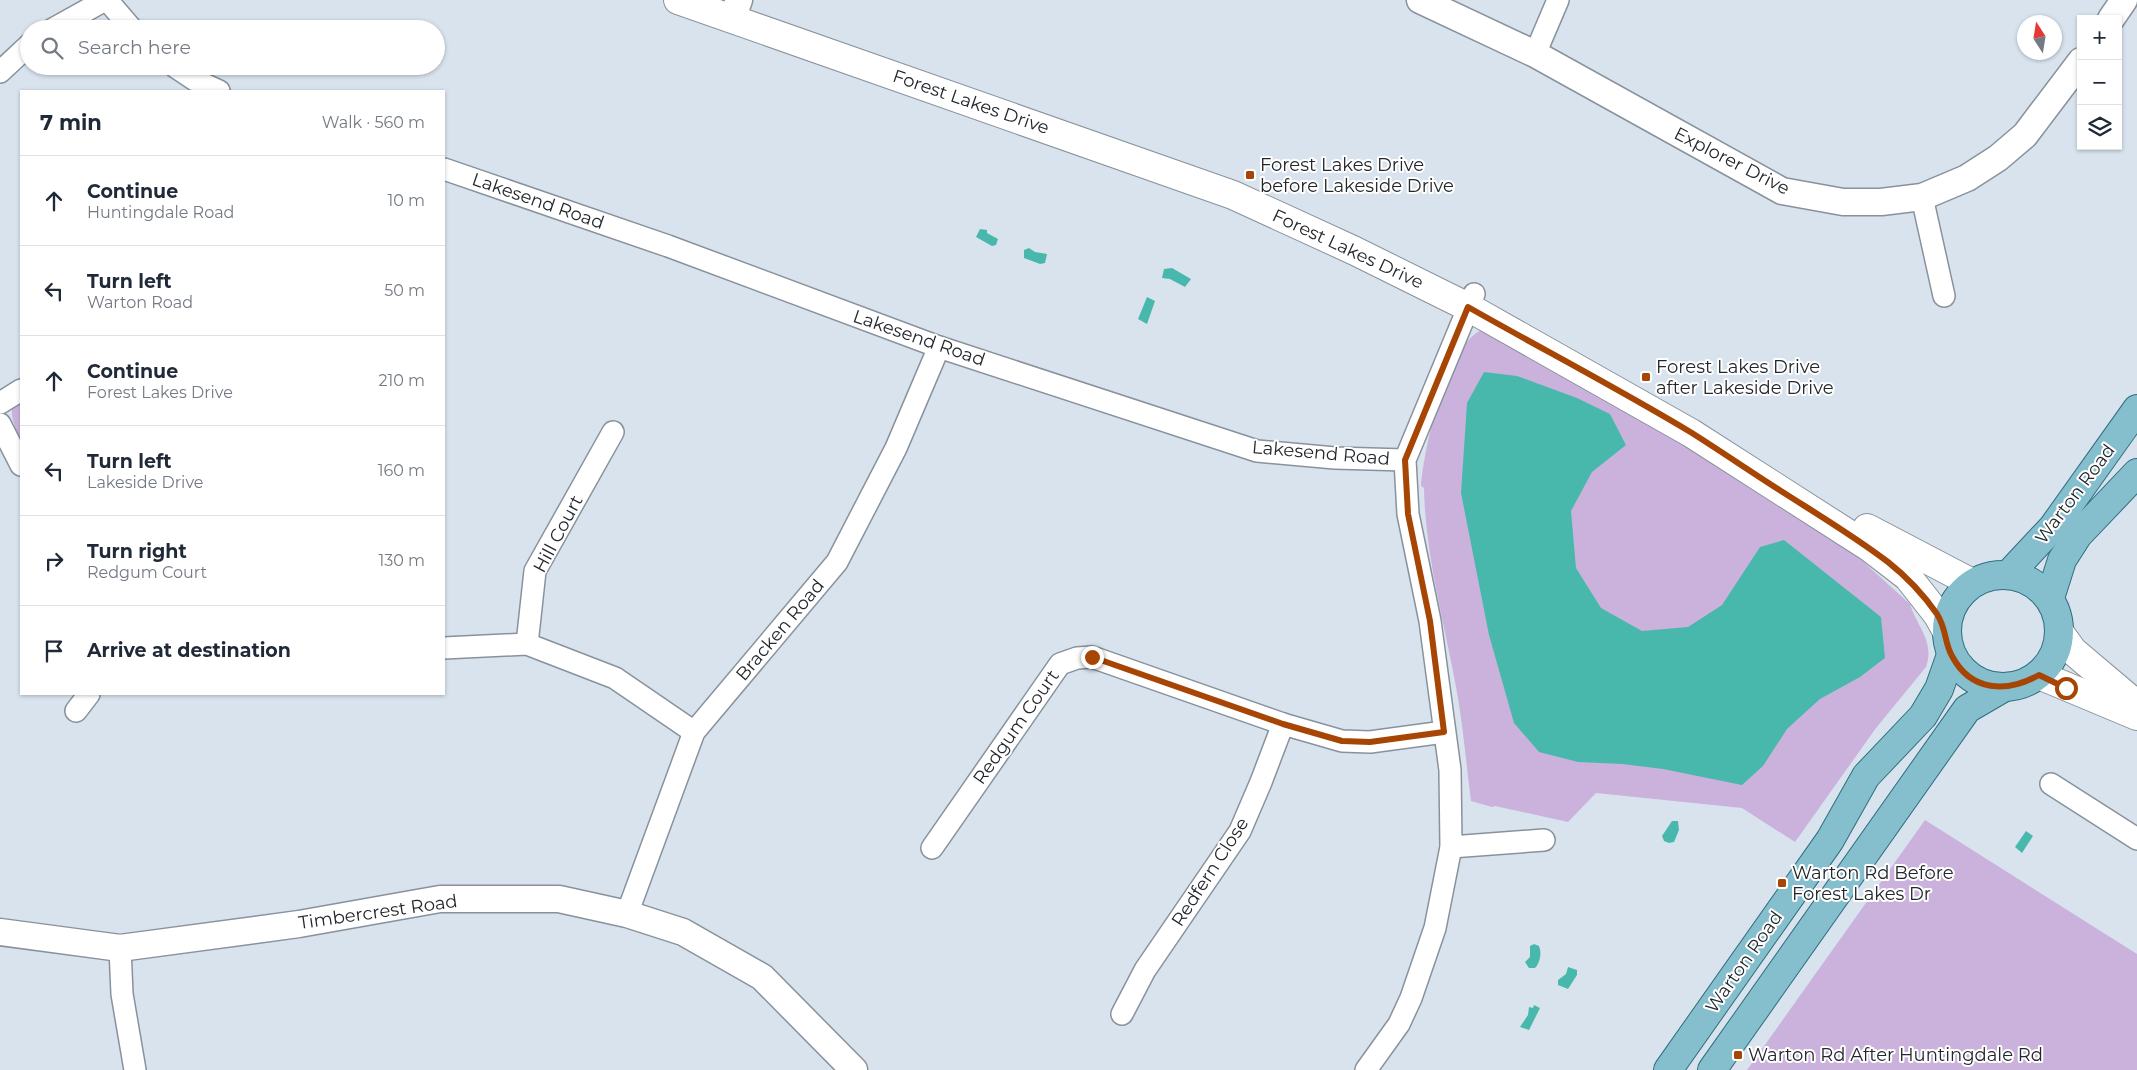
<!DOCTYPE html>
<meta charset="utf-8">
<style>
:root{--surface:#fff;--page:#f6f6f7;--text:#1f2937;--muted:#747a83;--line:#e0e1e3}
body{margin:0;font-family:Montserrat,sans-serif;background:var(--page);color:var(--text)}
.controls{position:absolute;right:15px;top:15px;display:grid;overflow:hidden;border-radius:0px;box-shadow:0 1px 4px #0004}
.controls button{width:45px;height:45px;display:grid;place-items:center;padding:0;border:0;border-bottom:1px solid var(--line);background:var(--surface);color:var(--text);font:25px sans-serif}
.compass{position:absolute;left:2017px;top:15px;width:45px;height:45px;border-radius:50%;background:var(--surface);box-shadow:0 1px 4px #0004;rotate:348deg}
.stop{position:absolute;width:15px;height:15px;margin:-11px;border:4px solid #a74504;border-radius:50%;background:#fff}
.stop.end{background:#a74504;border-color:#fff;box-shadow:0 1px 5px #0008}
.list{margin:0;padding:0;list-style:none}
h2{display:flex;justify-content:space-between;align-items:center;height:65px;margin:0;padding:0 20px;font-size:21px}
h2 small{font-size:16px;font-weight:400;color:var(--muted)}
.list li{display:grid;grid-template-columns:32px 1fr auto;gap:15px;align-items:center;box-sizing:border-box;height:90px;padding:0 20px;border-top:1px solid var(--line)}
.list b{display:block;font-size:19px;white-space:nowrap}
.list p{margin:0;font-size:16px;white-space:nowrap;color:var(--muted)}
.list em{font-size:16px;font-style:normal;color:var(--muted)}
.icon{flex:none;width:28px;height:28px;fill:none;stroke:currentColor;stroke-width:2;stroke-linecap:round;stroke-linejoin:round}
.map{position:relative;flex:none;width:2137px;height:1070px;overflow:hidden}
.search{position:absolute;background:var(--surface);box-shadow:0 1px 4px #0004;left:20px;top:20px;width:425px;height:55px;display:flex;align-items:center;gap:12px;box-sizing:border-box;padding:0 18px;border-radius:28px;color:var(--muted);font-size:19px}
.panel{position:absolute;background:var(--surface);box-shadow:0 1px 4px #0004;left:20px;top:90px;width:425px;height:605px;border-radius:0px}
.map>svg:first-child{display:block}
</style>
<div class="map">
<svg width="2137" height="1070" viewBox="0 0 2137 1070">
<rect width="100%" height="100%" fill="#d8e3ee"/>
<!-- green -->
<g fill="#cbb2dd">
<path d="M1487,328L1661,426L1848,548L1910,604C1917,627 1935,641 1926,667L1876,728L1795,842L1742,808L1596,793L1568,822L1495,806L1492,807L1471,801C1466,763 1463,724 1456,687C1444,621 1425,554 1424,488L1421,486C1424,449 1447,337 1487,328Z"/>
<path d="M21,397V441C15,427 4,406 21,397Z"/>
<polygon points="1925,820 2137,954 2137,1070 1747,1070"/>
</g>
<!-- water -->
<g fill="#49b8ac">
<polygon points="980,229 987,230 987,233 998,239 996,245 992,246 976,237"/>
<polygon points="1029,248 1035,252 1047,254 1045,263 1040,264 1024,258 1024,250"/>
<polygon points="1172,268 1191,279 1185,287 1170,279 1162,278 1164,269"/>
<polygon points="1147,297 1155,301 1147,324 1138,319"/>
<polygon points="1484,372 1517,376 1577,398 1610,414 1626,445 1592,472 1571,511 1576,568 1601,608 1642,631 1688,627 1722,605 1760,547 1784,540 1881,617 1885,658 1860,677 1820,699 1787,729 1763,766 1742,785 1663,769 1622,764 1578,762 1539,752 1514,723 1489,635 1461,493 1467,403"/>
<polygon points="1672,821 1678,821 1679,830 1674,842 1669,843 1664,841 1662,836"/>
<polygon points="2026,831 2033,836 2022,853 2015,847"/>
<path d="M1534,944L1539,946C1542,953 1540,963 1535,968H1529L1525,962L1530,957V946Z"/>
<polygon points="1568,967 1577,970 1577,975 1568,989 1558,985 1558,980 1566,974"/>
<polygon points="1534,1005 1540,1008 1529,1030 1520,1027 1528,1015 1529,1007 1533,1008"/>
</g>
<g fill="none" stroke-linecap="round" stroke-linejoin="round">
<defs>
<g id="minor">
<polyline points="107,0 132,29"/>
<polyline points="53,29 105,0"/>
<polyline points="1535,54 1558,0"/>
<polyline points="174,66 195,80 219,91"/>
<polyline points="0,72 29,45"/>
<polyline points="444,169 668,246 939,347 1257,451 1335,458 1405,460"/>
<polyline points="1922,197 1944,296"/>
<polyline points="0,403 21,390"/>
<polyline points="0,424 21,465"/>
<polyline points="527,644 535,571 613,432"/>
<polyline points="444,648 527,644 615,678 694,732"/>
<polyline points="76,711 89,694"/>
<polyline points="2051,784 2137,839"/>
<polyline points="1451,847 1544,840"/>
<polyline points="932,848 1060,664 1077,658 1092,657 1283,724 1342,741 1370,742 1444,732"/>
<polyline points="627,914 694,732 837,562 896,448 939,347"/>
<polyline points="120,948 122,994 135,1070"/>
<polyline points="1122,1014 1145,970 1240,831 1261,782 1283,724"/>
<polyline points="1366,1070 1399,1024 1411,998 1435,928 1451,847 1450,770 1430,621 1408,514 1405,460 1474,294"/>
</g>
<g id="tertiary">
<polyline points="1420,0 1535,54 1782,191 1843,202 1881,202 1922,197 1967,178 1998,158 2025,135 2081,61"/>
<polyline points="732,19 739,0"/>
<polyline points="2111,19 2124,0"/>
<polyline points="0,932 120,948 299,924 440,899 559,899 627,914 683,932 762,977 854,1070"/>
</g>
<g id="secondary">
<polyline points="678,0 1233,195 1355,251 1468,307 1691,433 1869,547 1908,577 1937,614 1946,630"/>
<polyline points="1867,528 1972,583"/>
<polyline points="2060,633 2073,651 2137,705"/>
<polyline points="2039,675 2137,716"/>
</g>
<g id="primary">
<polyline points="2009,574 2053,527 2137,409"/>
<circle cx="2003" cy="631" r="56"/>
<polyline points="2050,598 2062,560 2078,535 2137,473"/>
<polyline points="1668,1070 1830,840 1866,776 1923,716 1939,689 1951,655"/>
<polyline points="1712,1070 1967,709 2003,688"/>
</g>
</defs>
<!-- minor casing -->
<use href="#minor" stroke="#88929c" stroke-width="24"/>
<!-- tertiary casing -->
<use href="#tertiary" stroke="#88929c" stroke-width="29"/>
<!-- secondary casing -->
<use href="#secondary" stroke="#88929c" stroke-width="30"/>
<!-- primary casing -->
<use href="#primary" stroke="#2e6e7e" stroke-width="30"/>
<!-- minor -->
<use href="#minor" stroke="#fff" stroke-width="21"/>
<!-- tertiary -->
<use href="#tertiary" stroke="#fff" stroke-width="26"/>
<!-- secondary -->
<use href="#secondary" stroke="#fff" stroke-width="28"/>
<!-- primary -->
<use href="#primary" stroke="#85bfcd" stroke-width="28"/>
</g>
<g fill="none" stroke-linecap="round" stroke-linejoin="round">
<!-- route -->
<path stroke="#a74504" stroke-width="6" d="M1092,657L1283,724L1342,741L1370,742L1444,732L1430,621L1408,514L1405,460L1468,307C1542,349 1619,389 1692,433C1722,452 1751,472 1781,491C1817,514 1854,536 1888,562C1907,577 1923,594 1937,614C1947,630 1944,642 1952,656C1971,692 2007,693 2039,675L2066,688"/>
</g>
<!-- markers -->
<g fill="#a74504" stroke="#fff" stroke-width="2">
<rect x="1245" y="170" width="10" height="10" rx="2.5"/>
<rect x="1641" y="372" width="10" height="10" rx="2.5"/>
<rect x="1777" y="878" width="10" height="10" rx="2.5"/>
<rect x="1733" y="1050" width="10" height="10" rx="2.5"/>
</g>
<g text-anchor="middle" stroke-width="4" stroke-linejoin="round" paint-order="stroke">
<!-- street labels -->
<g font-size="18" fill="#23272b" stroke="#fff">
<text transform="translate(971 102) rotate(19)" y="6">Forest Lakes Drive</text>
<text transform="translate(1732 161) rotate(27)" y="6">Explorer Drive</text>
<text transform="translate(538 201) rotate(19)" y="6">Lakesend Road</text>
<text transform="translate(1348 249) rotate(25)" y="6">Forest Lakes Drive</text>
<text transform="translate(919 338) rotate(19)" y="6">Lakesend Road</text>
<text transform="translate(1321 453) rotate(5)" y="6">Lakesend Road</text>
<text transform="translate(2075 494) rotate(-53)" y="6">Warton Road</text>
<text transform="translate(558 534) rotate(-62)" y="6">Hill Court</text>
<text transform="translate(780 630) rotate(-50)" y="6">Bracken Road</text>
<text transform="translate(1016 727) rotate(-55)" y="6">Redgum Court</text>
<text transform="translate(1210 872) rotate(-57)" y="6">Redfern Close</text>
<text transform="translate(378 912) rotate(-8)" y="6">Timbercrest Road</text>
<text transform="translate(1744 962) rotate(-55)" y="6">Warton Road</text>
</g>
<!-- poi labels -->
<g font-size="18" fill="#23272b" stroke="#fff" text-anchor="start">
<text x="1260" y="171">Forest Lakes Drive<tspan x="1260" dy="21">before Lakeside Drive</tspan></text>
<text x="1656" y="373">Forest Lakes Drive<tspan x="1656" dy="21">after Lakeside Drive</tspan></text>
<text x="1792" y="879">Warton Rd Before<tspan x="1792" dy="21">Forest Lakes Dr</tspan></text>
<text x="1748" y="1061">Warton Rd After Huntingdale Rd</text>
</g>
</g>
</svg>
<div class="controls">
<button>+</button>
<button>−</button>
<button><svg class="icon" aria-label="layers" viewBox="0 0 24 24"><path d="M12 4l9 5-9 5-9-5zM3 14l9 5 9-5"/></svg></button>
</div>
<svg class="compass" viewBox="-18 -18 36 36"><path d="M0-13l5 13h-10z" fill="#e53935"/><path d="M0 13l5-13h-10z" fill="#747a83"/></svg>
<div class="stop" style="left:2066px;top:688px"></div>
<div class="stop end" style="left:1092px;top:657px"></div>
<div class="search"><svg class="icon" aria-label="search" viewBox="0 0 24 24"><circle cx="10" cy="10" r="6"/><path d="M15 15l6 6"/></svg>Search here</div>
<section class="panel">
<h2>7 min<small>Walk · 560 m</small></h2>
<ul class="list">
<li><svg class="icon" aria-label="ahead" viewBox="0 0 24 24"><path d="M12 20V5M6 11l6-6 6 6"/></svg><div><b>Continue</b><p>Huntingdale Road</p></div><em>10 m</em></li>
<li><svg class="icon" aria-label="left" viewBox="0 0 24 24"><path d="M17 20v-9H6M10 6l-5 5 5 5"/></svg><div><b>Turn left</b><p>Warton Road</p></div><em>50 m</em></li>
<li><svg class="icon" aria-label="ahead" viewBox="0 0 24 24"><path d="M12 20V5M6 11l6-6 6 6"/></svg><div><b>Continue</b><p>Forest Lakes Drive</p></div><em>210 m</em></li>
<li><svg class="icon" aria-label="left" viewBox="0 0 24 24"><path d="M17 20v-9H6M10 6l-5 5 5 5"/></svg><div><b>Turn left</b><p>Lakeside Drive</p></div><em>160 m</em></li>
<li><svg class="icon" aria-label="right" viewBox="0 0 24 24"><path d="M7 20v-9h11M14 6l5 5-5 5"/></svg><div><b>Turn right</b><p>Redgum Court</p></div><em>130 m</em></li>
<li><svg class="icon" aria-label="arrive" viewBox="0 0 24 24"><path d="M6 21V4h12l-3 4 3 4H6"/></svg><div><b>Arrive at destination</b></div></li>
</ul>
</section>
</div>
